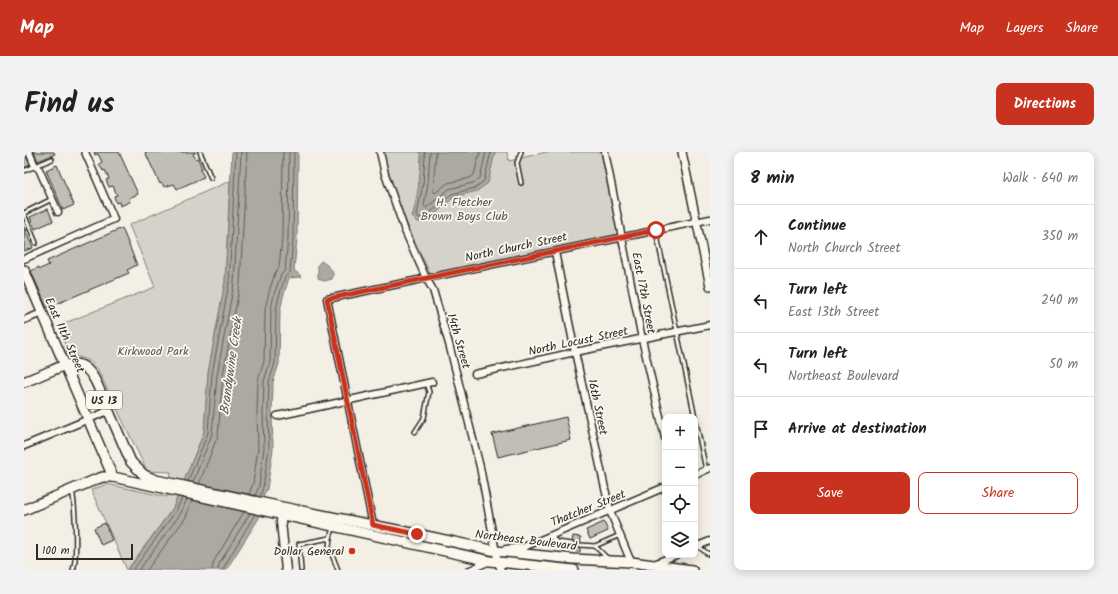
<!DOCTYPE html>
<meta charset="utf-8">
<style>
:root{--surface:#fff;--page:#f2f2f2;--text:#202124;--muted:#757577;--line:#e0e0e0;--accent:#c8321e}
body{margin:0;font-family:Kalam,sans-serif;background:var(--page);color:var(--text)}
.controls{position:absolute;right:12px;bottom:12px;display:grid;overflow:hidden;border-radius:8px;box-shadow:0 2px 10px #0003}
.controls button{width:36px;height:36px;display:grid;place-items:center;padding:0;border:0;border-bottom:1px solid var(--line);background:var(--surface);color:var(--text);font:20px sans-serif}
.scale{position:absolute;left:12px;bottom:10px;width:97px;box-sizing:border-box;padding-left:4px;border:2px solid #2b2b2b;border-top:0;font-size:11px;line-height:14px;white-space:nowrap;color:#2b2b2b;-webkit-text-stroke:3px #fbf7ec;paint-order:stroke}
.stop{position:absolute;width:12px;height:12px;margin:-9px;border:3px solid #c8321e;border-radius:50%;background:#fff}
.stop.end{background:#c8321e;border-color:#fff;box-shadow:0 1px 4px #0008}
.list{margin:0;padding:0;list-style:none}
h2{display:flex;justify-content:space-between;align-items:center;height:52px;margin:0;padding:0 16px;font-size:17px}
h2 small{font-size:13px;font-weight:400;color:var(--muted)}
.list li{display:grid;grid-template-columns:26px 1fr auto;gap:12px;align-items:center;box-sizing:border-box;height:64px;padding:0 16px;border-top:1px solid var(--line)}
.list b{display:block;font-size:15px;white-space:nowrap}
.list p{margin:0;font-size:13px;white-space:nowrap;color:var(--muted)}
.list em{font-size:13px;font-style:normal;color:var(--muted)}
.actions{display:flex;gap:8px;padding:12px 16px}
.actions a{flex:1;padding:9px 0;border:1px solid var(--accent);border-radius:8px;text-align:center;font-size:14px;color:var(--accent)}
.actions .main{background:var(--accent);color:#fff}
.icon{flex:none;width:22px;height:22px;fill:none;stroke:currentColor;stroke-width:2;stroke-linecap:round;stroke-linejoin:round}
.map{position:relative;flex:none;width:686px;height:418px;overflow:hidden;border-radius:8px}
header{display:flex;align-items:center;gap:24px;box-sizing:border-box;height:56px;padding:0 20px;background:var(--accent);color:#fff}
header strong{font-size:19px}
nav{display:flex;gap:22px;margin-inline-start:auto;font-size:14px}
.intro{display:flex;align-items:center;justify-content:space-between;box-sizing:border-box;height:96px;padding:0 24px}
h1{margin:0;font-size:28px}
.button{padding:10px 18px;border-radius:8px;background:var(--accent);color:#fff;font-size:14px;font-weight:700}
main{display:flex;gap:24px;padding:0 24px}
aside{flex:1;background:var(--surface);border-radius:8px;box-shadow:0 2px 10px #0003}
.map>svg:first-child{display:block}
</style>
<header>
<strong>Map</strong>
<nav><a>Map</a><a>Layers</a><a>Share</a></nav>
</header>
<div class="intro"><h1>Find us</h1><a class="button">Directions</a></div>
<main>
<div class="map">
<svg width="686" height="418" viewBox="0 0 686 418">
<rect width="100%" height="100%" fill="#f3efe4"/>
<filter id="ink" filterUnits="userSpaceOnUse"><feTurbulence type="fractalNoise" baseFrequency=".025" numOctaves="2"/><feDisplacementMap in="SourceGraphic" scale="8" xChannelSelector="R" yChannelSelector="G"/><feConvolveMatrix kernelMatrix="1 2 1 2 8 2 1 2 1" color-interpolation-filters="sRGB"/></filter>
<g filter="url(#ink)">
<!-- green -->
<g fill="#d5d2c9" stroke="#807e7a">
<polygon points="356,0 483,0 485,9 522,0 577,0 594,83 406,122 377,59"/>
<polygon points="206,29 201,130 184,221 180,280 149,356 103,418 67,338 83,332 143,345 147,320 123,319 73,216 64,208 43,201 36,173 131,135 105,73"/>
</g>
<!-- water -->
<g fill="#aca9a2" stroke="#787772">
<polygon points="208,0 274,0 273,86 270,118 278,125 265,126 259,145 256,159 255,212 249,230 248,261 249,297 243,337 240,342 235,366 202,418 104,418 149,356 180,280 184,221 201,130"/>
<path d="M395,0H471L464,31L453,39L430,45L403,69L394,70L388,65C394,45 396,25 397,4Z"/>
<path d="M297,109C304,113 312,120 308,127L300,129L294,126V113Z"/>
</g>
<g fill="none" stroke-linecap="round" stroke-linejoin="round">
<!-- shore -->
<g stroke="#5f5d5b" stroke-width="1">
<polyline points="400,0 401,4 399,31 393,63 395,66 401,65 428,42 451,36 460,29 467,0"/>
<polyline points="406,0 404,31 400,54 402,56 425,37 449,31 456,26 462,0"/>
<polyline points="412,0 409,39 411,41 424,31 446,26 450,23 456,0"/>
<polyline points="164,329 184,281 188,222 205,131 212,0"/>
<polyline points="169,330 188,282 193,223 210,131 217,0"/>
<polyline points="175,332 194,283 199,223 216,132 223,0"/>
<polyline points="225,342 229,332 234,296 233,261 234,229 240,209 241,157 245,140 251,121 255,115 258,86 259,0"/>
<polyline points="231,344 235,334 240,296 239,261 240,229 246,210 247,158 250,142 257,123 261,118 264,86 265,0"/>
<polyline points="236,345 239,335 245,297 244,261 245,230 251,211 252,158 255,144 261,125 266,120 269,86 270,0"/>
<polyline points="109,418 152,359 158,346"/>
<polyline points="115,418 157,361 163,347"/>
<polyline points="123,418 162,365 168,348"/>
<polyline points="188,418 190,409 220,360"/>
<polyline points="194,418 195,412 226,361"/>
<polyline points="199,418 200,415 231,362"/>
</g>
</g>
<!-- building -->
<g fill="#c0beb6" stroke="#2b2b2b">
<polygon points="10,0 30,0 31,2 14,9"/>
<polygon points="70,0 95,0 114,42 105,46 106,50 96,54 95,50 92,51 90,44 93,43 89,34 85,35 82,28 85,27 81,18 79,19 75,12 78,10 74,2 71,3"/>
<polygon points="121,0 172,0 169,2 172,7 174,6 178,17 176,17 180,25 153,37 150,32 140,35 138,31 136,32"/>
<polygon points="0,2 1,2 6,13 0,16"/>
<polygon points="33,13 50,53 39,58 22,18"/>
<polygon points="24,57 29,69 11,77 6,65"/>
<polygon points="0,75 9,96 0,99"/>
<polygon points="98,76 113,113 103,118 105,121 23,156 7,119 15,115 16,117 25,113 23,109"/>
<polygon points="542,265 547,288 474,305 468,282"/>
<polygon points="580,370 584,379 566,387 562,378"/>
<polygon points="81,371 88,388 77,393 70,376"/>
<polygon points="549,384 557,385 556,400 547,399"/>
</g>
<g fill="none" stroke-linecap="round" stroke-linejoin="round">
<defs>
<g id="service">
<polyline points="176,0 187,26"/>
<polyline points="497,0 493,11 497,31"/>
<polyline points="0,19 28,7"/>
<polyline points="0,61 28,47"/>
<polyline points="0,62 12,91"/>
<polyline points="632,79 682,318"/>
<polyline points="391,280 400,266 405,240 402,231"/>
<path d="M48,338C51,352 54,406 49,418"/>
<polyline points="525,384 533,390 548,392"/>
<polyline points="306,386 305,395 314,418"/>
<polyline points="556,393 571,394 583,406"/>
<polyline points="571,394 596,383"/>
<polyline points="674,394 684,402 686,401"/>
<polyline points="277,418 275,392 306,386 309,376"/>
</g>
<g id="minor">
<polyline points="5,0 11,14 15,17 34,60"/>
<polyline points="356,0 361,22 381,79 402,126 409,138 425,192 456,315 474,411 477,418"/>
<polyline points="581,0 618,187 641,286"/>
<polyline points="531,100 551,200 586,359 607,410"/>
<polyline points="0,107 90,67 61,0"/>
<polyline points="0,168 18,161"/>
<polyline points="451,222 551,200 686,173"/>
<polyline points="253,264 408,230"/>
<polyline points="0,294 84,259"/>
<polyline points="671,323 686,316"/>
<polyline points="349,373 303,147 686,67"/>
<polyline points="671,395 686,389"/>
<polyline points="482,397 500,395 641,335"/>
<polyline points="630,412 652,403"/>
<polyline points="446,418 466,409"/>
</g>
<polyline id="tertiary" points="658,0 686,134"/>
<polyline id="secondary" points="258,357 257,370 262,418"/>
<g id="primary">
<polyline points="0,118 89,325"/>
<path d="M0,230C10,226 19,222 29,218C49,209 61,208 72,230L107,310L120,323L132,328L258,355L393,382L472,399L549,407L607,410L668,418"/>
<polyline points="0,358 73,327 79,325 89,325 466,409 550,418"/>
</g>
</defs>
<!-- service casing -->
<use href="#service" stroke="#2b2b2b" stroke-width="6"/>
<!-- minor casing -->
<use href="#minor" stroke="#2b2b2b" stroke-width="9"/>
<!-- tertiary casing -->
<use href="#tertiary" stroke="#2b2b2b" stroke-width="10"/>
<!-- secondary casing -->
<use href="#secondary" stroke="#2b2b2b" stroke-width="11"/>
<!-- primary casing -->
<use href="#primary" stroke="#2b2b2b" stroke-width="12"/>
<!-- service -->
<use href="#service" stroke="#fbf7ec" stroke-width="3"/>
<!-- minor -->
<use href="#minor" stroke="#fbf7ec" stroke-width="6"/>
<!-- tertiary -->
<use href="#tertiary" stroke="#fbf7ec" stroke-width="7"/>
<!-- secondary -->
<use href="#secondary" stroke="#fbf7ec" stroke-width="8"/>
<!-- primary -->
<use href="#primary" stroke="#fbf7ec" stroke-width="9"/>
</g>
</g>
<g fill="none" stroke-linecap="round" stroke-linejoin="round" filter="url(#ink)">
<!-- route -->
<polyline stroke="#c8321e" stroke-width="5" points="393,382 349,373 303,147 632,78"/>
</g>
<!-- markers -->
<circle fill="#c8321e" stroke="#fbf7ec" stroke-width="1.5" cx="328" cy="399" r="4"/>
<g text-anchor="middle" stroke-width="3.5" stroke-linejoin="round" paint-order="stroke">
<!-- shield labels -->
<rect fill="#fbf7ec" stroke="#696865" stroke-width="1" x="62" y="239" width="36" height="18" rx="3"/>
<g font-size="11" font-weight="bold" fill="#2b2b2b">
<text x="80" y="252">US 13</text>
</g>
<!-- park labels -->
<g font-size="12" fill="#565552" stroke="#fbf7ec">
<text x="440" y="54">H. Fletcher<tspan x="440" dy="14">Brown Boys Club</tspan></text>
<text x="129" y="203">Kirkwood Park</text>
</g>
<!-- street labels -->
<g font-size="12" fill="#2b2b2b" stroke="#fbf7ec">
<text transform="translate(492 95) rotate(-12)" y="4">North Church Street</text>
<text transform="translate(620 141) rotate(79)" y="4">East 17th Street</text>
<text transform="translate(41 183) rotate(66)" y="4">East 11th Street</text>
<text transform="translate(435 189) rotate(74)" y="4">14th Street</text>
<text transform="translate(554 189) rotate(-12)" y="4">North Locust Street</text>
<text transform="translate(574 255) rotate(78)" y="4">16th Street</text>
<text transform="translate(564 356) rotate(-22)" y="4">Thatcher Street</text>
<text transform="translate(502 388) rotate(7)" y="4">Northeast Boulevard</text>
</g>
<!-- poi labels -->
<g font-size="12" fill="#2b2b2b" stroke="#fbf7ec" text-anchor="end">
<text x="320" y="403">Dollar General</text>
</g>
<!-- water labels -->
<g font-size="13" font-style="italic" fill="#585755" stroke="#fbf7ec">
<text transform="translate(206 214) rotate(-82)" y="5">Brandywine Creek</text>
</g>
</g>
</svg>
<div class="controls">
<button>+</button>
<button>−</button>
<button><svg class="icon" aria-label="locate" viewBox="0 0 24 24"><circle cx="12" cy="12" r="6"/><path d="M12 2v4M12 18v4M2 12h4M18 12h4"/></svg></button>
<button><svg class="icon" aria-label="layers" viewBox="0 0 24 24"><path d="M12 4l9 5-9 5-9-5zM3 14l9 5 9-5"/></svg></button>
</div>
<div class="scale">100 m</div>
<div class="stop" style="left:632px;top:78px"></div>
<div class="stop end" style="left:393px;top:382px"></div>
</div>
<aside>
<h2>8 min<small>Walk · 640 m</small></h2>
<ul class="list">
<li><svg class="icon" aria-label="ahead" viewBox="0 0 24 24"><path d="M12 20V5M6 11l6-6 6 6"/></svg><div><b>Continue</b><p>North Church Street</p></div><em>350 m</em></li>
<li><svg class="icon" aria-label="left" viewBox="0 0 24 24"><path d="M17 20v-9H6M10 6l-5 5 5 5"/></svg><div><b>Turn left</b><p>East 13th Street</p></div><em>240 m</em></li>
<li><svg class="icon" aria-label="left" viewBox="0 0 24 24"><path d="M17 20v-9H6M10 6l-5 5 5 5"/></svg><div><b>Turn left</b><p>Northeast Boulevard</p></div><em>50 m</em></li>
<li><svg class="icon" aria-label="arrive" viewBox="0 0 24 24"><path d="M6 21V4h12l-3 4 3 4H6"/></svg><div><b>Arrive at destination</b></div></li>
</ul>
<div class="actions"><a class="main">Save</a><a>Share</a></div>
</aside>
</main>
